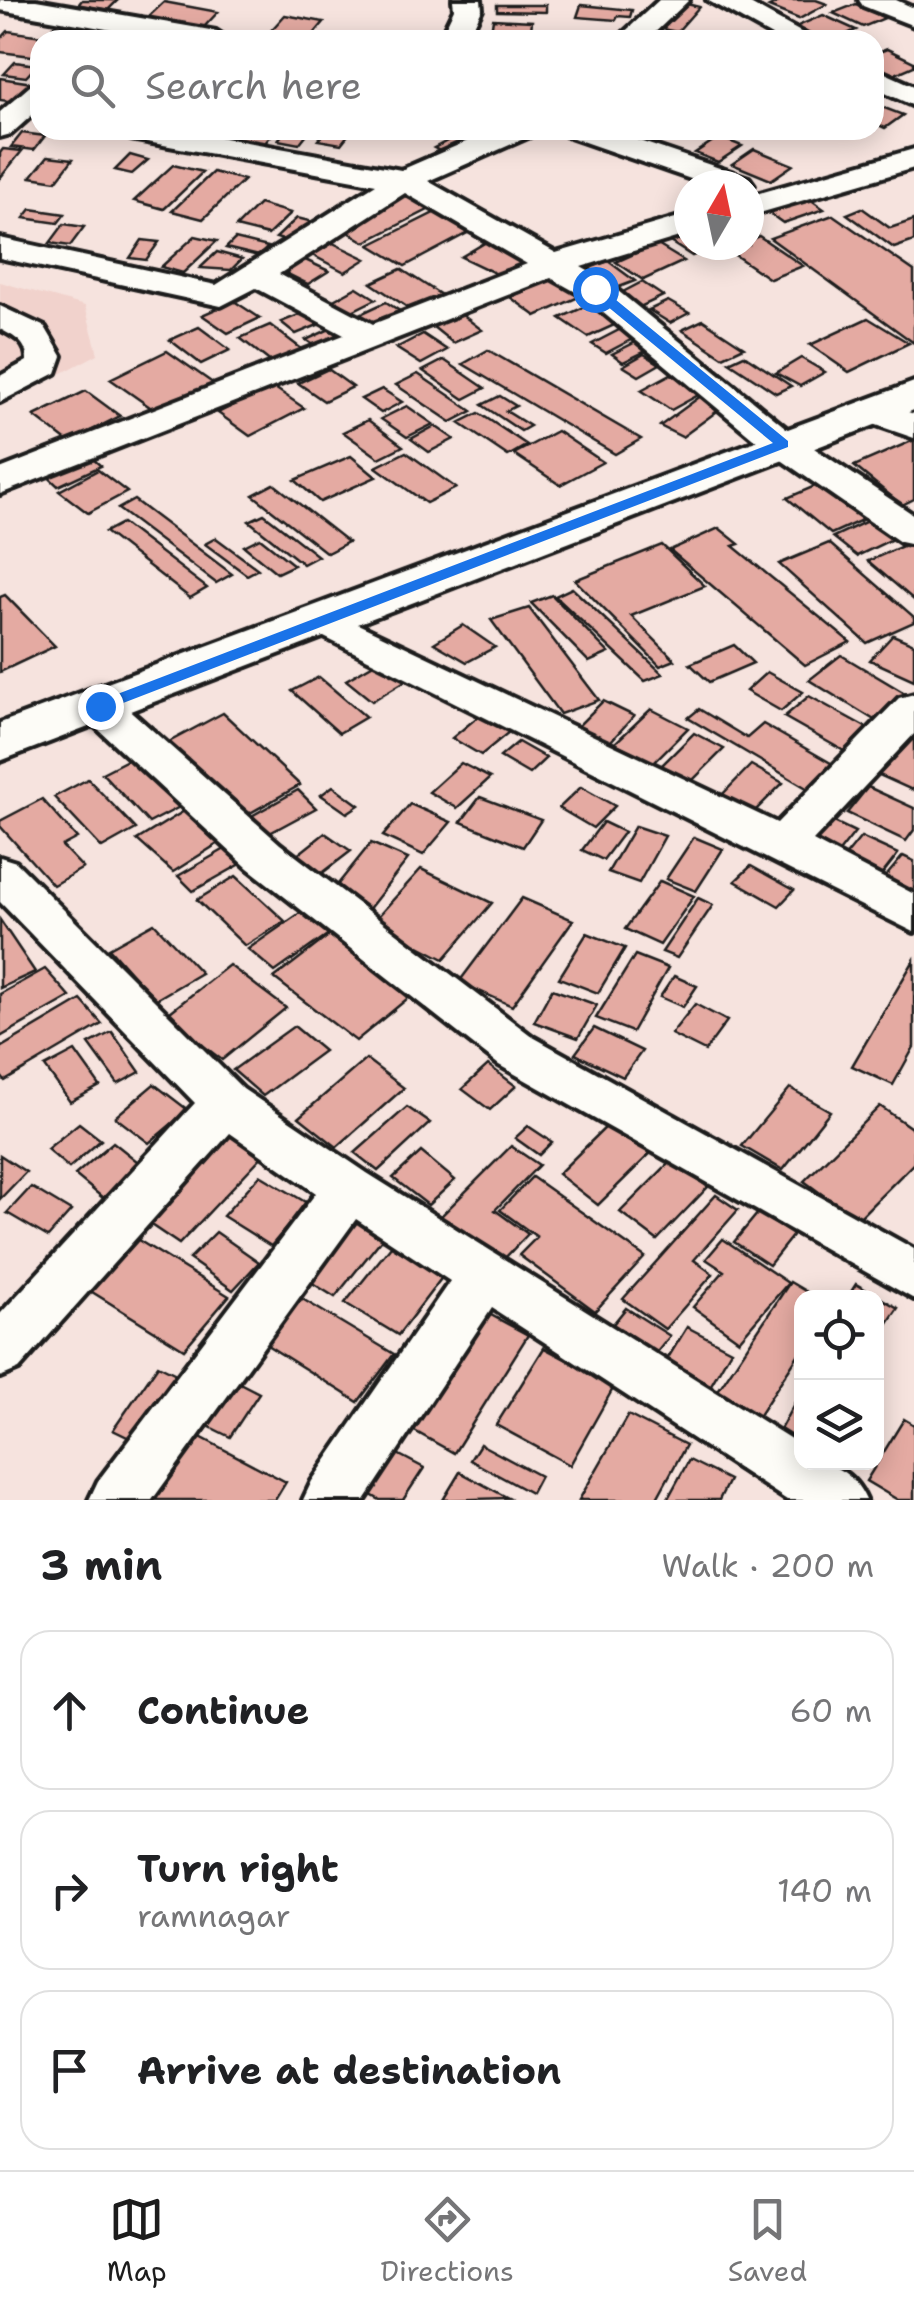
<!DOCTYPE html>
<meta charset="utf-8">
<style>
:root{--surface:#fff;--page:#f2f2f2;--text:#202124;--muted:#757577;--line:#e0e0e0;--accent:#1c1c1c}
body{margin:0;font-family:"Shantell Sans",sans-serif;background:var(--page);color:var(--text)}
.controls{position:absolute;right:30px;bottom:30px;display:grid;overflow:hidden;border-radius:20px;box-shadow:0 5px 25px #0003}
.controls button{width:90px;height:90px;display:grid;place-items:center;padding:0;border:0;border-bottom:2px solid var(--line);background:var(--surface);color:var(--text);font:50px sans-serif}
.compass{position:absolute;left:674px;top:170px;width:90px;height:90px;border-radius:50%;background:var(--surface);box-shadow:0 5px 25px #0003;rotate:9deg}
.stop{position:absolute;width:30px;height:30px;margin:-22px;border:8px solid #1a73e8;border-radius:50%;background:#fff}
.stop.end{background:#1a73e8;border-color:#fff;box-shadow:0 2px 10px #0008}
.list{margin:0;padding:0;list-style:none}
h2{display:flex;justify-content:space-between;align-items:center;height:130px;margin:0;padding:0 40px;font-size:42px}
h2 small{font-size:32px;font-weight:400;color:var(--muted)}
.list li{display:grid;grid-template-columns:65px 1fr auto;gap:30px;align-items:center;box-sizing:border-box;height:160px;margin:0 20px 20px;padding:0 20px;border:2px solid var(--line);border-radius:30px}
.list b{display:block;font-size:38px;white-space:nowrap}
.list p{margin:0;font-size:32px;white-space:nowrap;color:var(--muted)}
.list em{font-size:32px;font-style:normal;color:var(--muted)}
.icon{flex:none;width:55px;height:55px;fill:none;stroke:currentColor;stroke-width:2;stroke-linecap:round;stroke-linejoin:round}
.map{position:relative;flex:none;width:914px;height:1500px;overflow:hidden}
.search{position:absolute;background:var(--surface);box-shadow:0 5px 25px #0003;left:30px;right:30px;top:30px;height:110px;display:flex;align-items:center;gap:25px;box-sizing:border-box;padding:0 35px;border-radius:30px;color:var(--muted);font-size:38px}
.sheet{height:670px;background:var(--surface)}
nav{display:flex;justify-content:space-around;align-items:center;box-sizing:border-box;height:140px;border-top:2px solid var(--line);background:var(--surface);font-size:28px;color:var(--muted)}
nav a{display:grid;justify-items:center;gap:5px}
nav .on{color:var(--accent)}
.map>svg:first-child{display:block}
</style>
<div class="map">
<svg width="914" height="1500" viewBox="0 0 914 1500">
<rect width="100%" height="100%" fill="#f6e3de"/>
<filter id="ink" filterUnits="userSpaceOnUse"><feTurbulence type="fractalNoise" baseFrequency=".01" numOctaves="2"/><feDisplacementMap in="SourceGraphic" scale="20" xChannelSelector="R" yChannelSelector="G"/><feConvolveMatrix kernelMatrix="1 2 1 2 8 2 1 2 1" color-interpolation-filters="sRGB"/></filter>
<g filter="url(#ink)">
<!-- built -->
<polygon fill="#f1d2cc" points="0,282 85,306 98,354 0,406"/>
<!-- building -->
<g fill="#e4aaa2" stroke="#1c1c1c" stroke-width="2.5">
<polygon points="82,0 118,0 108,10 78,5"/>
<polygon points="783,0 816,0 827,4 799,19 769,7"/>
<polygon points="164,2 218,12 203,28 147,18"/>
<polygon points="679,2 699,7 677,32 657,28"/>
<polygon points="856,4 885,18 863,27 833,13"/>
<polygon points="497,5 546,5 546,12 497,11"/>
<polygon points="581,5 632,10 630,17 618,16 616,20 577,17"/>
<polygon points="285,15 324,22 309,40 264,38"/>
<polygon points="823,15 856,30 834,40 818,40 793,28"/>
<polygon points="493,19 532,21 530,40 490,38"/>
<polygon points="54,25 87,30 79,40 45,35"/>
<polygon points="8,31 69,40 40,40 40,57 0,52 0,40"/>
<polygon points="887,49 914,62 914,66 886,78 874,72 874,54"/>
<polygon points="15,62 37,65 26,77 4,74"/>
<polygon points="0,78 32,83 15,102 0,100"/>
<polygon points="874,104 903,115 885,128 874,123"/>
<polygon points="241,130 276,130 264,144 234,138"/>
<polygon points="286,130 310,130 299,144 278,140"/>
<polygon points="327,130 352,130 341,144 318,140"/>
<polygon points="468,130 491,137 452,157 434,148"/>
<polygon points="633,130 678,130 660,141"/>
<polygon points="22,133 45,136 34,150 11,147"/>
<polygon points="719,137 742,146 718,162 695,153"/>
<polygon points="3,149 22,151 0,178 0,153"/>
<polygon points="754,149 793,165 771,180 732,164"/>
<polygon points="130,155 148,160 132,174 115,170"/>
<polygon points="48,156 73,159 56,181 31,177"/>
<polygon points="173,165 203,172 164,209 134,201"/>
<polygon points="213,172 244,180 203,219 172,211"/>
<polygon points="404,193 432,208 365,242 337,225"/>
<polygon points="807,197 824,209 783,223 766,211"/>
<polygon points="259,204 291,213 268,235 236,227"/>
<polygon points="862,208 890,228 914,220 914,241 894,248 847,214"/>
<polygon points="31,209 65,214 58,223 24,218"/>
<polygon points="442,209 477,228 405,266 370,245"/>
<polygon points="833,215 914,271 914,343 770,238"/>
<polygon points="297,218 313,222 293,243 276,238"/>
<polygon points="64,224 84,227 70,246 50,243"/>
<polygon points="689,234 689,245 718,245 692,256 670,242"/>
<polygon points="195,236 217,241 183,273 161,267"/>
<polygon points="759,236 803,266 770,279 726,249 749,245 749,240"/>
<polygon points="235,239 268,247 259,256 226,248"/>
<polygon points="142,240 159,242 146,260 130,258"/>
<polygon points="488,241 532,262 505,278 461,257"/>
<polygon points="333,243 366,259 345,272 312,255"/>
<polygon points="656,244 684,261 643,280 616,262"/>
<polygon points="217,252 242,259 231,270 200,268"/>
<polygon points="301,258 329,271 308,284 280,270"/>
<polygon points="608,261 635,281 614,289 587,269"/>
<polygon points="401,269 446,298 416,313 371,283"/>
<polygon points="555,278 581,296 536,316 510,297"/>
<polygon points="642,282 663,296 640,307 619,294"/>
<polygon points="357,287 376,299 348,313 330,302"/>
<polygon points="234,301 260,318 228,333 202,315"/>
<polygon points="668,301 689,313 670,323 649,310"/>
<polygon points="386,302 403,313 373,327 356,316"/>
<polygon points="593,303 621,322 588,337 560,318"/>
<polygon points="316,308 330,320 296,334 281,322"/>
<polygon points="461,314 482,330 453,343 432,326"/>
<polygon points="868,318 909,343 849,372 810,345"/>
<polygon points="703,320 744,347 723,357 682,330"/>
<polygon points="270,325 303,350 272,363 240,338"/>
<polygon points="199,327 230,350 201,364 170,340"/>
<polygon points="334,327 350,338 323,351 306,340"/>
<polygon points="625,327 640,335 606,353 592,344"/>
<polygon points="423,334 447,350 421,364 396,348"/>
<polygon points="644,338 656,346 623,362 612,354"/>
<polygon points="488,350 641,439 615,454 463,364"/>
<polygon points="167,351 217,386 160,414 110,379"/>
<polygon points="644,354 660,364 639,376 623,366"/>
<polygon points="744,355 791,386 776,393 729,362"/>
<polygon points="801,358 825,372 800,386 776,373"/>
<polygon points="444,360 485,388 464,399 423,371"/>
<polygon points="328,369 353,387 324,401 298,383"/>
<polygon points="418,374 472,411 451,422 396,385"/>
<polygon points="671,374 702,393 671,410 641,390"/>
<polygon points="272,386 304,408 250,436 218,413"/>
<polygon points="382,389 402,402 381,413 361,399"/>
<polygon points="86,391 120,416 68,442 34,416"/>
<polygon points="705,393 727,404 682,437 660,426"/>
<polygon points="500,396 516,406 506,411 530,426 521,431 482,405"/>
<polygon points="407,406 433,424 407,437 381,419"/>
<polygon points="479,413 527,445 508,456 459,423"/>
<polygon points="368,420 403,446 379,458 343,432"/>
<polygon points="435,426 454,439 429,452 411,439"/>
<polygon points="557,431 603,462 560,485 514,454"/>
<polygon points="914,440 914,499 902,505 854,466"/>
<polygon points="85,452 101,466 58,486 42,471"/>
<polygon points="406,452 456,488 426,503 376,467"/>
<polygon points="351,456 376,477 320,502 295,480"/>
<polygon points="98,470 127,492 88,513 59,491"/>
<polygon points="829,480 873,515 831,534 787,498"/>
<polygon points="274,484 348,542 327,553 253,495"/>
<polygon points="134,500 232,574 216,583 118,509"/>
<polygon points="264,514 318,556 303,564 249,521"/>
<polygon points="882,514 905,533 857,556 833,537"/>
<polygon points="122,523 207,588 190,598 105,532"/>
<polygon points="719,528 739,544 733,546 850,642 805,665 670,550"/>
<polygon points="216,538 258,569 247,575 205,544"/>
<polygon points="260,538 294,565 277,573 244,546"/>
<polygon points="914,541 914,600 868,561"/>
<polygon points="829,543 914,617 914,622 867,643 779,564"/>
<polygon points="662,545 705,586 631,616 675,660 660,666 575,580"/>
<polygon points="572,588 663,674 645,681 555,596"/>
<polygon points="5,595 55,646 0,672 0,597"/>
<polygon points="552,595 609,653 589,662 531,603"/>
<polygon points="529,608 599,700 560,714 491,620"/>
<polygon points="463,625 495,647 467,662 434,643"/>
<polygon points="893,635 914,644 914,680 870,660"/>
<polygon points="734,645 753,663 709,682 690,664"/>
<polygon points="841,655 908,695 876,721 809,680"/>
<polygon points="384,658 410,678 372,701 346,680"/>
<polygon points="767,672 803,692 781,711 746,691"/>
<polygon points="319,677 366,717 339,733 292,691"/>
<polygon points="809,696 869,729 844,751 784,717"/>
<polygon points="603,701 634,716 610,742 578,726"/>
<polygon points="651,709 688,728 653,763 615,743"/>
<polygon points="699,709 747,738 763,724 836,766 810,790 688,718"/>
<polygon points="223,713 300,785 243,817 167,743"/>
<polygon points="480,715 509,732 481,755 452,738"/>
<polygon points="914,728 914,787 912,790 877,774"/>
<polygon points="694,733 724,749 689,784 659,768"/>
<polygon points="518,742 546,758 529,774 500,757"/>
<polygon points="143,752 191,801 149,823 102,773"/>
<polygon points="461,763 490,778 457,808 429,792"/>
<polygon points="751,765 783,783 752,814 720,797"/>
<polygon points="88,779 136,829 102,848 54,797"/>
<polygon points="333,786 359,805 347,813 321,795"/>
<polygon points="581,787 615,806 593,828 559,808"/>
<polygon points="868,787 914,808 914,830 906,841 847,813"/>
<polygon points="298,790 316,808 266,835 248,818"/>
<polygon points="480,797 541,820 523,847 461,822"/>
<polygon points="42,799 77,838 62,846 83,868 53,885 0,826 0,821"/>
<polygon points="410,804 451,822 423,855 383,836"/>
<polygon points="194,805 230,836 173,872 137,840"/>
<polygon points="828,819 855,832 836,856 808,842"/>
<polygon points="603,822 624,832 603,860 582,850"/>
<polygon points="635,826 665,836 639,883 608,872"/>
<polygon points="325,833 351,851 316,878 291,860"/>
<polygon points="694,837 723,849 696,891 666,879"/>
<polygon points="861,837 898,854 880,877 843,859"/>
<polygon points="371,843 408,859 368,910 330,894"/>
<polygon points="232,845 248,860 193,891 178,876"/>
<polygon points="903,856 914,861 914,897 882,881"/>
<polygon points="751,866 794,890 779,906 735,881"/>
<polygon points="421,869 492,903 444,959 373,922"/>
<polygon points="236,876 285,921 245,946 197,900"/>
<polygon points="660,881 694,896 660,945 625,929"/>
<polygon points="522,898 573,920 512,1006 459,982"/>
<polygon points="698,898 713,905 677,958 662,952"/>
<polygon points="303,911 330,933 275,972 248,949"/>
<polygon points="0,920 35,972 0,988"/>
<polygon points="154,923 201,973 155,1000 109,948"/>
<polygon points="587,933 625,948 598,993 559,978"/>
<polygon points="331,934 413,994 356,1041 274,978"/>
<polygon points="635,955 668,968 632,1032 596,1018"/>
<polygon points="914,960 914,1047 893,1085 852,1066"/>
<polygon points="229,965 286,1008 222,1060 165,1016"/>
<polygon points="45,969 70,997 0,1037 0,994"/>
<polygon points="674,976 697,986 683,1007 660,997"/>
<polygon points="552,989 597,1005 578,1038 534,1022"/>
<polygon points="81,1000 102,1024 5,1081 0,1075 0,1048"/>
<polygon points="695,1004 727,1021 705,1051 671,1034"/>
<polygon points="294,1026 324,1051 263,1096 233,1070"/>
<polygon points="594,1028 642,1051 623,1077 575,1054"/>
<polygon points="112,1032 140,1072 118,1084 89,1044"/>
<polygon points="75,1051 100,1086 70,1102 45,1067"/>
<polygon points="366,1059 404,1088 337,1147 299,1117"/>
<polygon points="488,1065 516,1086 490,1110 462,1089"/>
<polygon points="154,1084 188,1110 149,1143 115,1117"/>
<polygon points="790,1088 830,1111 783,1170 742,1146"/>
<polygon points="880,1106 914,1130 914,1163 857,1220 804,1181"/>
<polygon points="407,1107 430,1123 378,1171 355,1153"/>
<polygon points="614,1119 655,1149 598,1205 558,1174"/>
<polygon points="79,1123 101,1140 69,1168 47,1149"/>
<polygon points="528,1126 552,1142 539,1155 515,1138"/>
<polygon points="230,1128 266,1152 179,1244 142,1219"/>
<polygon points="113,1142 142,1165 103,1198 75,1175"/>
<polygon points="511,1146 539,1165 495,1210 528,1234 499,1264 438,1219"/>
<polygon points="421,1152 455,1180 428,1205 393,1178"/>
<polygon points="0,1155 26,1172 0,1199"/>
<polygon points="671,1161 708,1187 657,1240 620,1212"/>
<polygon points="260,1175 307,1203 271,1246 223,1216"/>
<polygon points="532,1177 645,1257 595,1311 519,1255 537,1237 500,1210"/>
<polygon points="31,1187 71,1211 48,1237 7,1213"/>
<polygon points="716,1195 738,1210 694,1260 713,1274 665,1329 623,1299"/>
<polygon points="342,1211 385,1235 335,1297 293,1271"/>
<polygon points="758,1213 793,1235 769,1265 734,1242"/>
<polygon points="122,1230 229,1296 184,1349 76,1282"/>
<polygon points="216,1232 259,1262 233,1290 189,1259"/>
<polygon points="723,1239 788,1283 739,1340 693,1307 724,1271 706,1259"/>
<polygon points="391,1246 443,1276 398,1335 345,1303"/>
<polygon points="790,1282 817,1298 802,1298 802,1349 752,1426 711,1401"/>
<polygon points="856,1284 898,1308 876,1340 876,1298 847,1298"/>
<polygon points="289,1291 394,1354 358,1402 251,1335"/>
<polygon points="478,1308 528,1335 454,1453 402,1424"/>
<polygon points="626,1308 670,1336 649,1362 605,1334"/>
<polygon points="687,1327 731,1350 704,1397 658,1374"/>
<polygon points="544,1348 615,1385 570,1465 496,1425"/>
<polygon points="158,1365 192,1382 148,1447 113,1430"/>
<polygon points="226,1376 259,1393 230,1437 198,1421"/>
<polygon points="802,1389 802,1448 777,1435"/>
<polygon points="628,1415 686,1445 656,1500 579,1500"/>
<polygon points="904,1419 914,1425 914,1500 898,1500 866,1481"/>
<polygon points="189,1431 286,1482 275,1500 142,1500"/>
<polygon points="480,1444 540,1476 531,1493 470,1460"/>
<polygon points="390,1450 424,1468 403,1500 380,1500 364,1491"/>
<polygon points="689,1460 729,1480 719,1500 667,1500"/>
<polygon points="460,1472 508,1498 443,1500"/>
</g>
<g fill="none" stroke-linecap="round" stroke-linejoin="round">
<defs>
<g id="minor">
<polygon points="0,0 36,0 216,31 230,40 168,40 0,10"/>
<polygon points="453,0 481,0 482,9 467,40 439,40 454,9"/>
<polygon points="659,0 689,0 647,40 616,40"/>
<polygon points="707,0 743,0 815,40 779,40"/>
<polygon points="859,0 896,0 914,8 914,26 863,6"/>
<polygon points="874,68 914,86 914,106 874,88"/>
<polygon points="40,83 40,108 11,134 0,137 0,112 30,86"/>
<path d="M116,130H181L401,170L493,130H534L530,136L428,181L556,253L689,214V234L581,267L607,282L796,436L914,515V545L900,542L770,452L583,296L551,278L0,494V469L344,335L256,288L221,306L0,258V238L216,285L376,184L131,139ZM405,193L527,264L373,324L279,274Z"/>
<polygon points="563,130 607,130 749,178 754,185 749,192 749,185 708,185 567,136"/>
<polygon points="914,149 914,168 749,216 749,196"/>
<path d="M0,306L45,327L62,356L56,373L0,402V376L27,361C28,343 15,337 0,329Z"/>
<polygon points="872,400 914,414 914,438 859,419 854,411 859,403"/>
<polygon points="322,607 777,823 899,698 914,694 914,734 813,841 914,894 914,932 308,629 302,620 308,611"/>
<polygon points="100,693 115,697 280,844 533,1037 914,1249 914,1299 499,1065 248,868 85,717 79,707 85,697"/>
<path d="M0,857L16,862L243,1089L367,1173L802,1446V1462C832,1462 853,1471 866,1500H787L492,1308L365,1500H303L312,1481L450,1281L356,1219L152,1500H89L98,1481L316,1193L230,1133L19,1369L0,1377V1314L195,1103L0,902Z"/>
</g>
<polygon id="major" points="914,382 914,410 0,761 0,723"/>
</defs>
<!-- minor casing -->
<use href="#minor" stroke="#1c1c1c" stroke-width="8"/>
<!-- major casing -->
<use href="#major" stroke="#1c1c1c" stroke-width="8"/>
<!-- minor -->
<use href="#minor" fill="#fdfcf7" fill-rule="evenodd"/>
<!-- major -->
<use href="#major" fill="#fdfcf7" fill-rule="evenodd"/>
</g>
</g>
<!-- route -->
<polygon fill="#1a73e8" points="590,286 599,286 788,441 788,447 105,710 94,710 94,703 773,443 590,292"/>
</svg>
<div class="controls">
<button><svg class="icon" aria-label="locate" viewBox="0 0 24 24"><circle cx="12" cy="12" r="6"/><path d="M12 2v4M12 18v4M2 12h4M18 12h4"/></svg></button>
<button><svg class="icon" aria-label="layers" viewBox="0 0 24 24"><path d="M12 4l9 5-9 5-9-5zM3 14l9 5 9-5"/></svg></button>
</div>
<svg class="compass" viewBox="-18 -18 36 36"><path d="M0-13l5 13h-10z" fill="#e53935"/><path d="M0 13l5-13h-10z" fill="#757577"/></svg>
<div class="stop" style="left:595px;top:289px"></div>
<div class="stop end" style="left:100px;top:706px"></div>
<div class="search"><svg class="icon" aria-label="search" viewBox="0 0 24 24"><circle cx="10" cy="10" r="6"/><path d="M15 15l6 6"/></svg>Search here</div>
</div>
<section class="sheet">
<h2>3 min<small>Walk · 200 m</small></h2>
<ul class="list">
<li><svg class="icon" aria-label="ahead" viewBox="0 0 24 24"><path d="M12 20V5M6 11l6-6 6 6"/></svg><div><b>Continue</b></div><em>60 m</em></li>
<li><svg class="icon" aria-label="right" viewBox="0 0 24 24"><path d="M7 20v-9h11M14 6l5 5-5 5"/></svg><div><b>Turn right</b><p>ramnagar</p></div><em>140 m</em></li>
<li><svg class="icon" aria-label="arrive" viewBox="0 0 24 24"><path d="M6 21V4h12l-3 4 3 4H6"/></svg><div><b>Arrive at destination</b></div></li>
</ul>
</section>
<nav>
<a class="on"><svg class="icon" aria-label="map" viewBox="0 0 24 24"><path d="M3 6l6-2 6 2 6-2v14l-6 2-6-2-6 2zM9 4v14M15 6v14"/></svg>Map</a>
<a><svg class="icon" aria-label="directions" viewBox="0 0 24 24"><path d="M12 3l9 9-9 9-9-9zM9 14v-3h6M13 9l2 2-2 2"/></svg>Directions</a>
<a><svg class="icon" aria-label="saved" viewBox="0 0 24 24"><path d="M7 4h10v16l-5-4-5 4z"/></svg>Saved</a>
</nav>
